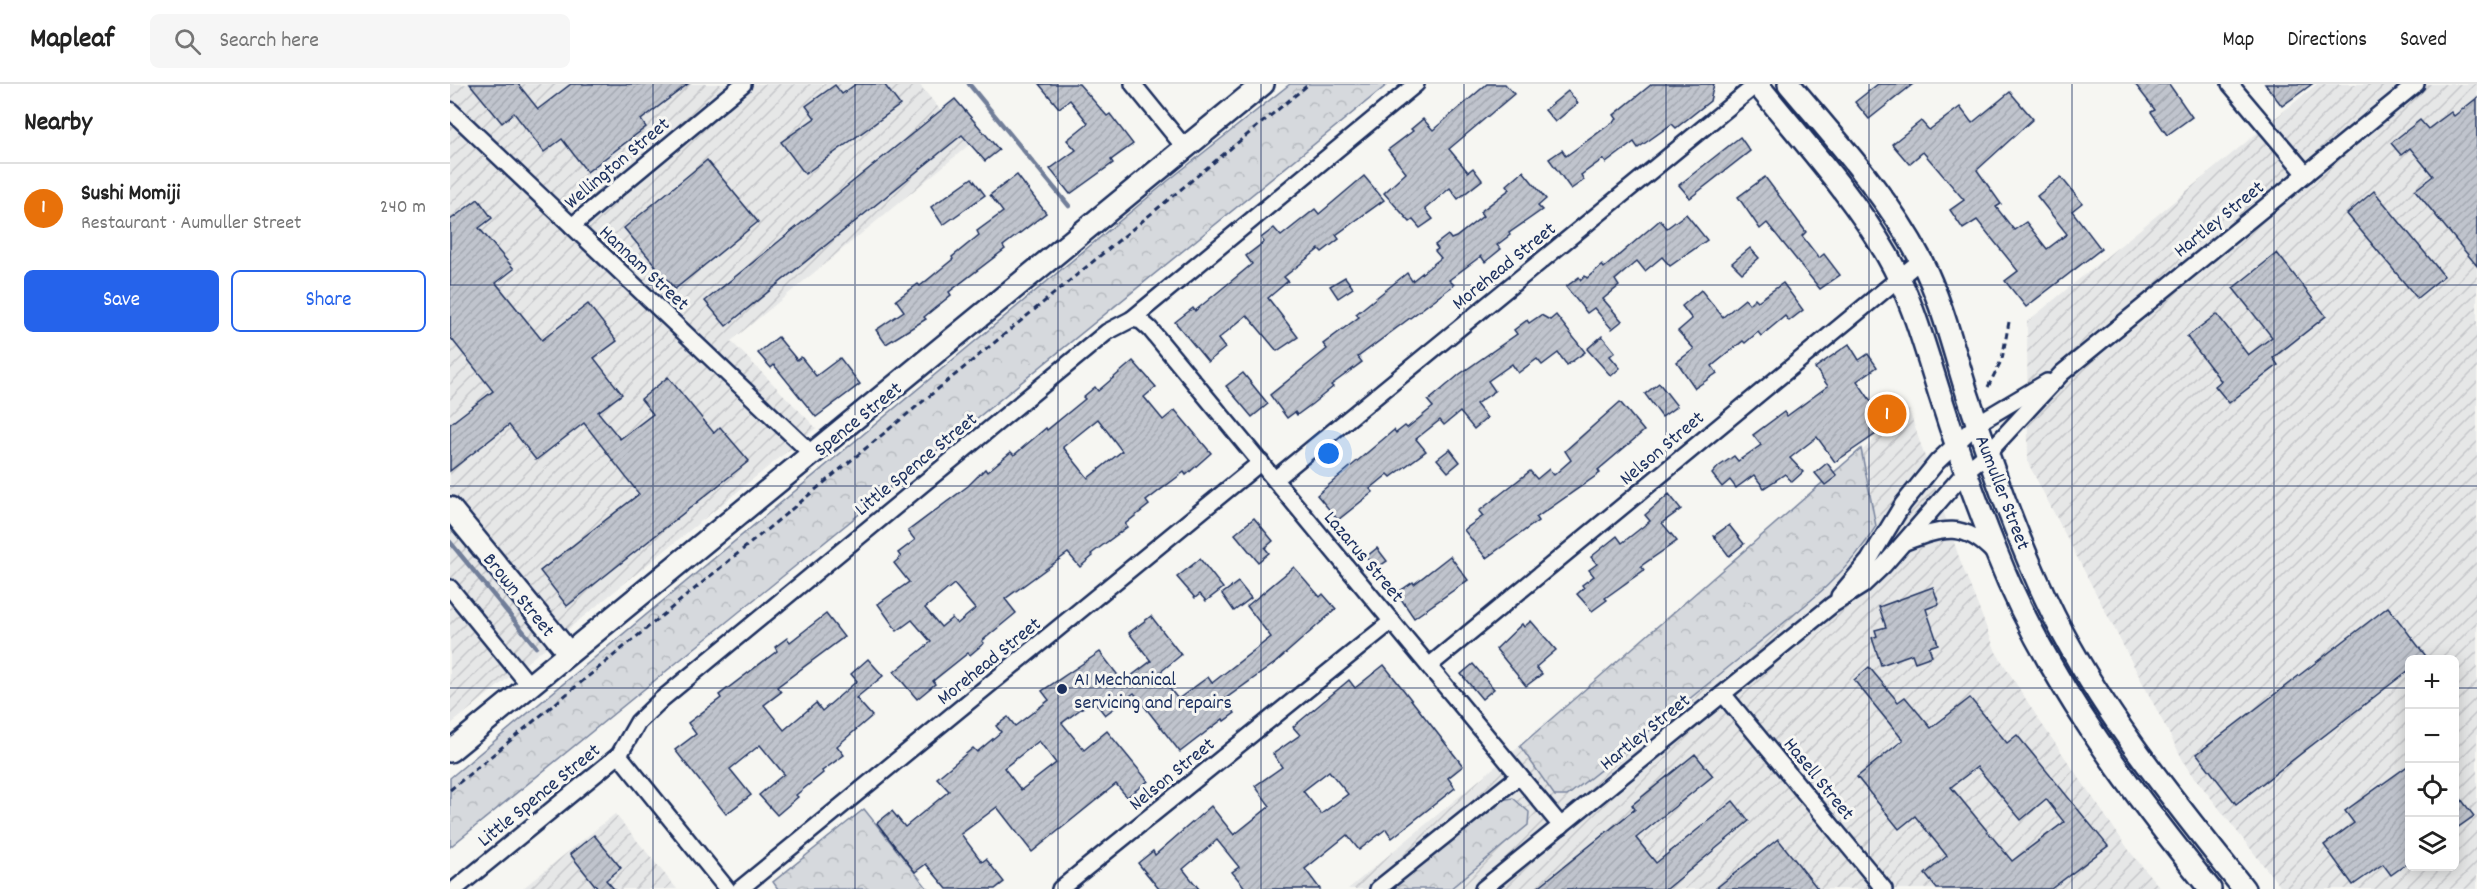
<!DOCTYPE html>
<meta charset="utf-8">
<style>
:root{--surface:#fff;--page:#f6f6f6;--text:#222;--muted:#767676;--line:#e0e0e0;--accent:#2563eb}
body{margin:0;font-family:Dekko,sans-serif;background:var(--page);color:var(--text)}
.controls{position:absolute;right:18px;bottom:18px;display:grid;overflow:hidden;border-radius:9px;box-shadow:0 3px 15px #0003}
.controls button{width:54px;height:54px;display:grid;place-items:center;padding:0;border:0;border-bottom:2px solid var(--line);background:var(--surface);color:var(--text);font:30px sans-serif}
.you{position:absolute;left:879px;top:370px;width:21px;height:21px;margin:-15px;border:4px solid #fff;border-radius:50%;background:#1a73e8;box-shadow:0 0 0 9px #1a73e833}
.badge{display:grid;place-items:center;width:39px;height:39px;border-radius:50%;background:var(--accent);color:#fff;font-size:20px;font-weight:700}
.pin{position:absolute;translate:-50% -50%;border:3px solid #fff;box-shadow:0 2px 6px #0006}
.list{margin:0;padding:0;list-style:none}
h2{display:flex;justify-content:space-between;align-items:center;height:78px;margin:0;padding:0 24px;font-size:26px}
h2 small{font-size:20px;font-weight:400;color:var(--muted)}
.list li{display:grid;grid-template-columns:39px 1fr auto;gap:18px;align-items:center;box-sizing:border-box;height:90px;padding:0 24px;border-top:2px solid var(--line)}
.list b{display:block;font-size:22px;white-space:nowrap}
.list p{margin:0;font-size:20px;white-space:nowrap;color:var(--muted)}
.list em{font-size:20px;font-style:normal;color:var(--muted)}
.actions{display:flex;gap:12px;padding:18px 24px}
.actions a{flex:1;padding:14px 0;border:2px solid var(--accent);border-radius:9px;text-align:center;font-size:21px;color:var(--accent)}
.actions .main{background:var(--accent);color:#fff}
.icon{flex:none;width:33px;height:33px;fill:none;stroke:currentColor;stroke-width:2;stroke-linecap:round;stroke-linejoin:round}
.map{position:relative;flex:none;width:2027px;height:805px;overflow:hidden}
header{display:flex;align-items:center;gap:36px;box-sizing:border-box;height:84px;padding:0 30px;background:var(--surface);border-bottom:2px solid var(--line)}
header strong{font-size:28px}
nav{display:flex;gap:33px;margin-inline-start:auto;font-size:21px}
.search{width:420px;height:54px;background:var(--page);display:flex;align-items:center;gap:15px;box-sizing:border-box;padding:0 21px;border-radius:9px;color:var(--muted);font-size:22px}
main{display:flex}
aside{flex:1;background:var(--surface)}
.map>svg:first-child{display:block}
</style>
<header>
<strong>Mapleaf</strong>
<div class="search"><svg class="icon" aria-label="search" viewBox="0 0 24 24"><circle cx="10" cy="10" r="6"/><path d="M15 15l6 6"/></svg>Search here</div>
<nav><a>Map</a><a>Directions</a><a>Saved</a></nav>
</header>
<main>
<aside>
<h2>Nearby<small></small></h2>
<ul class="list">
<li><span class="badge" style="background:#e8710a">1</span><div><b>Sushi Momiji</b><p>Restaurant · Aumuller Street</p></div><em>240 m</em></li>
</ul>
<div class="actions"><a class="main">Save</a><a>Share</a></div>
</aside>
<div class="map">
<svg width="2027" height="805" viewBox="0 0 2027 805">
<defs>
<pattern id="industrial-furrows" width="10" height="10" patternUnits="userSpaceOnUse" patternTransform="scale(1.5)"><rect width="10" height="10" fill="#e6e7e7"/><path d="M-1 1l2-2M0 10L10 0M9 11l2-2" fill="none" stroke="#c5c6c9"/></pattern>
<pattern id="park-crowns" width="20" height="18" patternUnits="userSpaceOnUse" patternTransform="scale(1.5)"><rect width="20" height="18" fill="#d6d9dd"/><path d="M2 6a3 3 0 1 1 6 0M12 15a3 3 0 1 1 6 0" fill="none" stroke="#b7bbc0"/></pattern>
<pattern id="building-hatch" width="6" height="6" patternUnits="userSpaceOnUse" patternTransform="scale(1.5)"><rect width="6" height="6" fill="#c0c4cd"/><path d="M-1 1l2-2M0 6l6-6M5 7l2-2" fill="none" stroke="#a4a9b2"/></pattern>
</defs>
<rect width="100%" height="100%" fill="#f6f6f2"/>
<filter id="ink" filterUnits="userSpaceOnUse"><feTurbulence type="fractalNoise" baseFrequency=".0167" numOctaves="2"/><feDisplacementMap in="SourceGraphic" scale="12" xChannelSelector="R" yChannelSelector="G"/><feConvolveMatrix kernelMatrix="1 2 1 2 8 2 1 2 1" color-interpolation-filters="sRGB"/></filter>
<g filter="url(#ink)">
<!-- industrial -->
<g fill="url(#industrial-furrows)" fill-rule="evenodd">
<polygon points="0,0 469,0 519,61 281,257 366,344 0,641"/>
<path d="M1867,0H2027V805H1832L1736,682L1578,379L1577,238ZM1960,576H2004V782H1960Z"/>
<polygon points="1459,326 1511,479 1546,568 1589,636 1681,769 1711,805 898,805 1070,662"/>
<polygon points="165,730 227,805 72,805"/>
</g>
<!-- park -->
<g fill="url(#park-crowns)" stroke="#78849e" stroke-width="1.5">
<polygon points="840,0 938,0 0,763 0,694 719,96"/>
<path d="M1411,365L1426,442C1396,494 1343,531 1296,569C1237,617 1178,665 1117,712H1105L1070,662Z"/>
<polygon points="1063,714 1079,728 1078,741 1000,805 942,805 1051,716"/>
<polygon points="414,725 478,805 328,805 323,798"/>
</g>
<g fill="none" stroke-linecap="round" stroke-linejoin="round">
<!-- stream -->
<g stroke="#717e99" stroke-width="4.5">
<polyline points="519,0 619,122"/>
<polyline points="0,458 86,563"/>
</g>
</g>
<!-- building -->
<g fill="url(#building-hatch)" stroke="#1b2f5e" stroke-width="1.5" fill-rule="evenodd">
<polygon points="20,0 68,0 88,25 121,0 238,0 191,36 196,43 137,88 112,55 94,68 64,29 52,39"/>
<polygon points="406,0 434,0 450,21 355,90 331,58 365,34 356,22 385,1 392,10"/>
<polygon points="589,0 629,0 657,32 660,30 683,60 661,76 663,79 620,110 600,85 626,66 617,56 638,39 620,16 609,24"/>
<polygon points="1037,0 1055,0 1064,10 999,65 1018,88 1023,84 1032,96 1008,115 1000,104 975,125 983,135 970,144 963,136 960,138 934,109 956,89 938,66 963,47 961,45 973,35 983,46"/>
<polygon points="1202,0 1264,0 1260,17 1226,44 1222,40 1188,64 1184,58 1156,79 1153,75 1131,91 1134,96 1121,105 1099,75 1112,66 1116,72 1167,35 1164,31"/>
<polygon points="1428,0 1463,0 1419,35 1405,18"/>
<polygon points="1685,0 1719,0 1742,33 1717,51 1701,28 1705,26"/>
<polygon points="1815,0 1862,0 1832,22"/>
<polygon points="1118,7 1128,19 1105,38 1095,26"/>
<polygon points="1560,8 1583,35 1527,86 1551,120 1546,123 1564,146 1576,138 1597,165 1617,150 1587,112 1611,93 1632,119 1622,127 1651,165 1576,223 1555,197 1568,187 1527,136 1513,145 1500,126 1514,116 1473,68 1459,80 1442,60 1471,37 1479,46 1510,23 1522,39"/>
<polygon points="2027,14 2027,182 1965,106 1983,92 1960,64 1951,71 1941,59 1970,36 1978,45 2001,28 2004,32"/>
<polygon points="505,15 549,66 535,77 512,51 276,242 255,217"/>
<polygon points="1290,53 1300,67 1240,114 1229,101"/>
<polygon points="257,76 308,138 225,205 174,144"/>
<polygon points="1073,87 1096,115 1088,122 1092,126 1059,149 1060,151 1047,161 1051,165 1035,178 1031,172 999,196 1004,201 908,273 912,278 881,301 883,303 862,320 847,331 845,328 837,334 820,311 877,265 873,260 909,233 906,230 957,189 962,197 991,174 985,167 988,165 985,161 998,151 1001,155 1006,153 1033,132 1030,128 1060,105 1057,101"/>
<polygon points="567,91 596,129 553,162 555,165 499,208 501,211 474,233 476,235 436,260 426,246 454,227 446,216 468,200 470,202 503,175 502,173 529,151 527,147 553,128 540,111"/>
<polygon points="914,92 934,116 886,151 889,155 872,168 869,165 834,193 838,197 818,214 848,253 827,267 797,231 768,255 775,264 758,278 725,238 743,224 745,227 802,180 796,172 814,158 811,154 824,144 831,152 865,125 869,130"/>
<polygon points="1315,93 1356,148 1352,152 1369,174 1374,170 1390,191 1370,205 1317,139 1310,145 1288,113"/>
<polygon points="522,94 535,111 493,141 481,123"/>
<polygon points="1924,107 1994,192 1967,214 1897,130"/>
<polygon points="28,115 42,134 29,144 64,185 46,199 92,256 138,220 167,257 144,274 172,310 148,328 170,355 203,330 191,315 218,293 264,349 270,343 299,377 117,522 90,487 189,410 134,339 86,376 59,341 0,387 0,340 43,307 0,253 0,136"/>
<polygon points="1236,130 1257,156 1220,182 1212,173 1195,187 1187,177 1165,196 1169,202 1153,215 1172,237 1162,245 1144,224 1137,229 1116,203 1129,193 1131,196 1135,192 1137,194 1152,181 1154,184 1210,136 1217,144"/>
<polygon points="1300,164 1309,174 1292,189 1282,179"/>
<polygon points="1827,169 1876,232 1823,274 1828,281 1779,319 1765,302 1771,297 1737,253 1767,230 1798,271 1822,253 1783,204"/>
<polygon points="895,193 903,204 888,214 880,202"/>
<polygon points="1333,199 1353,226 1339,237 1335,232 1311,252 1308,248 1295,259 1293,257 1262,282 1267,289 1245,304 1227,278 1244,265 1228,247 1242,235 1232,222 1251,206 1273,233 1295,215 1299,220 1305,214 1308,217"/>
<polygon points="1091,231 1100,236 1106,231 1135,268 1117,281 1108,269 1092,281 1087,275 1068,289 1062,280 1038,297 1045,307 1026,320 1037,334 1024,345 1010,328 994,341 990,336 966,355 976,367 941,393 938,390 920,405 923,408 888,436 867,411 944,346 946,349 955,342 957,344 983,323 978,317 1010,290 1067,250 1064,246 1077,236 1079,239"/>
<polygon points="1152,252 1165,268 1160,272 1170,284 1161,292 1137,265"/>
<polygon points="328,253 347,276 351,273 366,292 390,274 410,300 366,333 324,281 321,284 308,269"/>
<polygon points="1399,260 1409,276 1418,270 1427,283 1407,297 1427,326 1437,319 1448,335 1385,378 1367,353 1340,374 1353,388 1342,398 1335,390 1314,404 1304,391 1286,404 1280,396 1272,403 1262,390 1268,383 1284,372 1288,377 1311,361 1303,351 1334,328 1337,332 1378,302 1365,284"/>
<path d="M683,277L706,303L694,313L713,336L725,326L761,369L736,391L734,388L696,417L699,421L675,440L677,443L641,470L643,472L630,483L618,469L555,515L566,529L532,557L534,559L520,571L518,569L483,597L485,600L467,615L444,588L481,558L462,536L447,547L428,520L459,498L444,479L451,473L448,469L465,456L458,447L518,402L535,385L537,388L561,368L564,371L596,344L597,346L635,315L633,313L645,303L648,307ZM648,335L672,367L638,394L613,363ZM504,500L525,525L507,540L502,534L491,543L475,524Z"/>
<polygon points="793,289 818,320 802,333 776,302"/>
<polygon points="1209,299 1227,322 1212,333 1195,310"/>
<polygon points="1170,318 1194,347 1148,386 1150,389 1086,434 1088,437 1036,474 1014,446 1033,432 1029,427 1080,387 1087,395 1099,385 1104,391 1121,376 1115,367"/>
<polygon points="1000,365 1010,378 998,388 987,375"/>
<polygon points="1377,379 1387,392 1375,401 1365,389"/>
<polygon points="1219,410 1231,425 1212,439 1227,457 1191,482 1194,486 1155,514 1157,516 1142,527 1127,510 1134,504 1132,501 1144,492 1139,486 1147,480 1141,473 1167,452 1172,459 1200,437 1195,431"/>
<polygon points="804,434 823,457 815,464 819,469 808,478 785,450"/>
<polygon points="1279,441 1294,460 1279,472 1264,452"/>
<polygon points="927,464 937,477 925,485 916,473"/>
<polygon points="1000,472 1018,496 964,534 947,509 963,498 964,500"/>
<polygon points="750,475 773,504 756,517 750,510 745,514 727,493"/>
<path d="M844,483L870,513L873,510L886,525L825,579L775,615L785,629L774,637L773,635L730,668L684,609L655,631L643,616L612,639L634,666L657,647L698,697L677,713L666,700L582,768L547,723L511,750L532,778L536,775L554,798L545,805H497L476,780L465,788L427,739L442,727L455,743L499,707L487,694L523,664L527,668L551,648L546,642L558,633L565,642L599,616L592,607L650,568L673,598L701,577L679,549L701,532L731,571L708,590L728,615L758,593L762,599L821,553L797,522ZM589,657L606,679L571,706L554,684Z"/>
<polygon points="788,498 801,514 784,527 772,510"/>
<polygon points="1483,503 1489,520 1476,525 1488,560 1479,563 1482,572 1465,578 1462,570 1431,581 1422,554 1427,552 1425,546 1436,543 1429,523"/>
<polygon points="1938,523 1979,576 1959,576 1959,586 1786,720 1747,670"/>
<polygon points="376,530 394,553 327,603 331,608 314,621 334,646 366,619 372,627 407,597 401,590 418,575 433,592 406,614 422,632 387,662 394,671 372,687 373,689 346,711 348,713 327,731 309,711 334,690 310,661 280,685 301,711 276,730 225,666 246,650 238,639 271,614 269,611 327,567 325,563 337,554 340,558"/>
<polygon points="1081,537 1106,566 1086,583 1092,590 1076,602 1046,565 1072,540 1074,543"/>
<polygon points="1023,580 1044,605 1032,615 1011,590"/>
<path d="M934,581L1013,682L998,694L1005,704L942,754L936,745L909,766L897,751L855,785L870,805H796L782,788L789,783L767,756L733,785L749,805H709L688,779L703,767L705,771L761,722L784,751L820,722L805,702L832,683L823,670L850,651L843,643L899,596L905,604ZM879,687L898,710L871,730L853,707Z"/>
<path d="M1419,583L1448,618L1455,613L1481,644L1520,614L1557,659L1567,651L1658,762L1601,805H1487L1475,790L1497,772L1465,732L1449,745L1407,693L1453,656L1404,596ZM1527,683L1571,736L1596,715L1614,738L1562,777L1501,703Z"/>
<polygon points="1245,670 1263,692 1186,754 1206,779 1283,717 1299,737 1217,805 1086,805 1185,725 1182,721"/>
<polygon points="1959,681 1959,778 1941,791 1933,780 1903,801 1874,761 1904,739 1895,727"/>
<polygon points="2004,706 2024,732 2004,746"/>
<polygon points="144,751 171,784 156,796 164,805 148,805 120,770"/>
<polygon points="1328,755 1368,805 1265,805"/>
</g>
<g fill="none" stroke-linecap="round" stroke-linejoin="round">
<defs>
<g id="street">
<polyline points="683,0 735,64"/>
<polyline points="1780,0 1856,90"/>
<polyline points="0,26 362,370"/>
<polyline points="122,142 293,0"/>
<polyline points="682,235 691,237 700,245 1111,742"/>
<polyline points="825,395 1307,0"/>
<path d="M1455,458C1493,444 1514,437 1544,469"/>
<polyline points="0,504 80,602"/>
<polyline points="1389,512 1419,476 1453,420 1487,378 1528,339 1597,298"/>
<polyline points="979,582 1471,176"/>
<polyline points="1273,610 1434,805"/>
<polyline points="169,671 277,805"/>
<polyline points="5,805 169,671 188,638 212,615 657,248 682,235 966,0"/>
<polyline points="290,805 811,378"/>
<polyline points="610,805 942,537"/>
<polyline points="928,805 1069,692"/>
<polyline points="1033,805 1382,521 1412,502 1434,481 1515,388 1538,369 1612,289 1966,0"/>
</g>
<g id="secondary">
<path d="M1307,0C1351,55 1402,110 1437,171C1462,214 1475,264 1490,311C1507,365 1526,418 1547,470C1596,594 1677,702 1760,805"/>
<path d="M1339,0C1386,56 1437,111 1471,176C1492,218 1503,264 1517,309C1542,384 1569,461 1604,532C1654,632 1725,718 1794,805"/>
<polyline points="0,424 118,568"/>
<polyline points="0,667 813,0"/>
</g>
</defs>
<!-- street casing -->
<use href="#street" stroke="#1b2f5e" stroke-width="20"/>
<!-- secondary casing -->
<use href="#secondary" stroke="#1b2f5e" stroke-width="26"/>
<!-- path -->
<g stroke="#1b2f5e" stroke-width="3" stroke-dasharray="6 4.5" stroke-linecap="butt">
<polyline points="1538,303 1552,275 1559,238"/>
<polyline points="0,706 859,0"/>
</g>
<!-- street -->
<use href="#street" stroke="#f6f6f2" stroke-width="15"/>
<!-- secondary -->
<use href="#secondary" stroke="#f6f6f2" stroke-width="21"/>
</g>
</g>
<!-- grid -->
<path fill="none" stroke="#1b2f5e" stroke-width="1.5" stroke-opacity="0.55" d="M203,0V805M405,0V805M608,0V805M811,0V805M1014,0V805M1216,0V805M1419,0V805M1622,0V805M1824,0V805M0,201H2027M0,402H2027M0,604H1960M2004,604H2027"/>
<!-- markers -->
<circle fill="#1b2f5e" stroke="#f6f6f2" stroke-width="2" cx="612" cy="605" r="6"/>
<g text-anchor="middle" stroke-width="6" stroke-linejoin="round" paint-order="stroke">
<!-- street labels -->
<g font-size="20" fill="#1b2f5e" stroke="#f6f6f2">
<text transform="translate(166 78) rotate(-40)" y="7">Wellington Street</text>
<text transform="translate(1768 134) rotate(-39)" y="7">Hartley Street</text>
<text transform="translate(1053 181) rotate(-39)" y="7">Morehead Street</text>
<text transform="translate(195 183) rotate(43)" y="7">Hannam Street</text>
<text transform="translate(407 334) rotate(-39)" y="7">Spence Street</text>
<text transform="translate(1211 363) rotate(-40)" y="7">Nelson Street</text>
<text transform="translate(465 379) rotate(-39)" y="7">Little Spence Street</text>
<text transform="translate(1554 408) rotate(69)" y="7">Aumuller Street</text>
<text transform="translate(915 472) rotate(50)" y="7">Lazarus Street</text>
<text transform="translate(70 510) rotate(51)" y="7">Brown Street</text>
<text transform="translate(538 576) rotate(-39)" y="7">Morehead Street</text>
<text transform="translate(1194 647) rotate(-39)" y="7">Hartley Street</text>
<text transform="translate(721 689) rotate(-39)" y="7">Nelson Street</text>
<text transform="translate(1370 694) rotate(51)" y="7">Hasell Street</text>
<text transform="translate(88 710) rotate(-39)" y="7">Little Spence Street</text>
</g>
<!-- poi labels -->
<g font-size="20" fill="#1b2f5e" stroke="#f6f6f2" text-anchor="start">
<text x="624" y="601">A1 Mechanical<tspan x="624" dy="23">servicing and repairs</tspan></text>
</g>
</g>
</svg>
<div class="controls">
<button>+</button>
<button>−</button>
<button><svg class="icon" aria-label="locate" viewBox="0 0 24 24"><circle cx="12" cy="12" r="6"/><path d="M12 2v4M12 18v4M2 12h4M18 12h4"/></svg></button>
<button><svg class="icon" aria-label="layers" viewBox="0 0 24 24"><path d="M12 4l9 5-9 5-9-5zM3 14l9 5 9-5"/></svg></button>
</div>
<div class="you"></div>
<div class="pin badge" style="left:1437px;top:330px;background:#e8710a">1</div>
</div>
</main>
